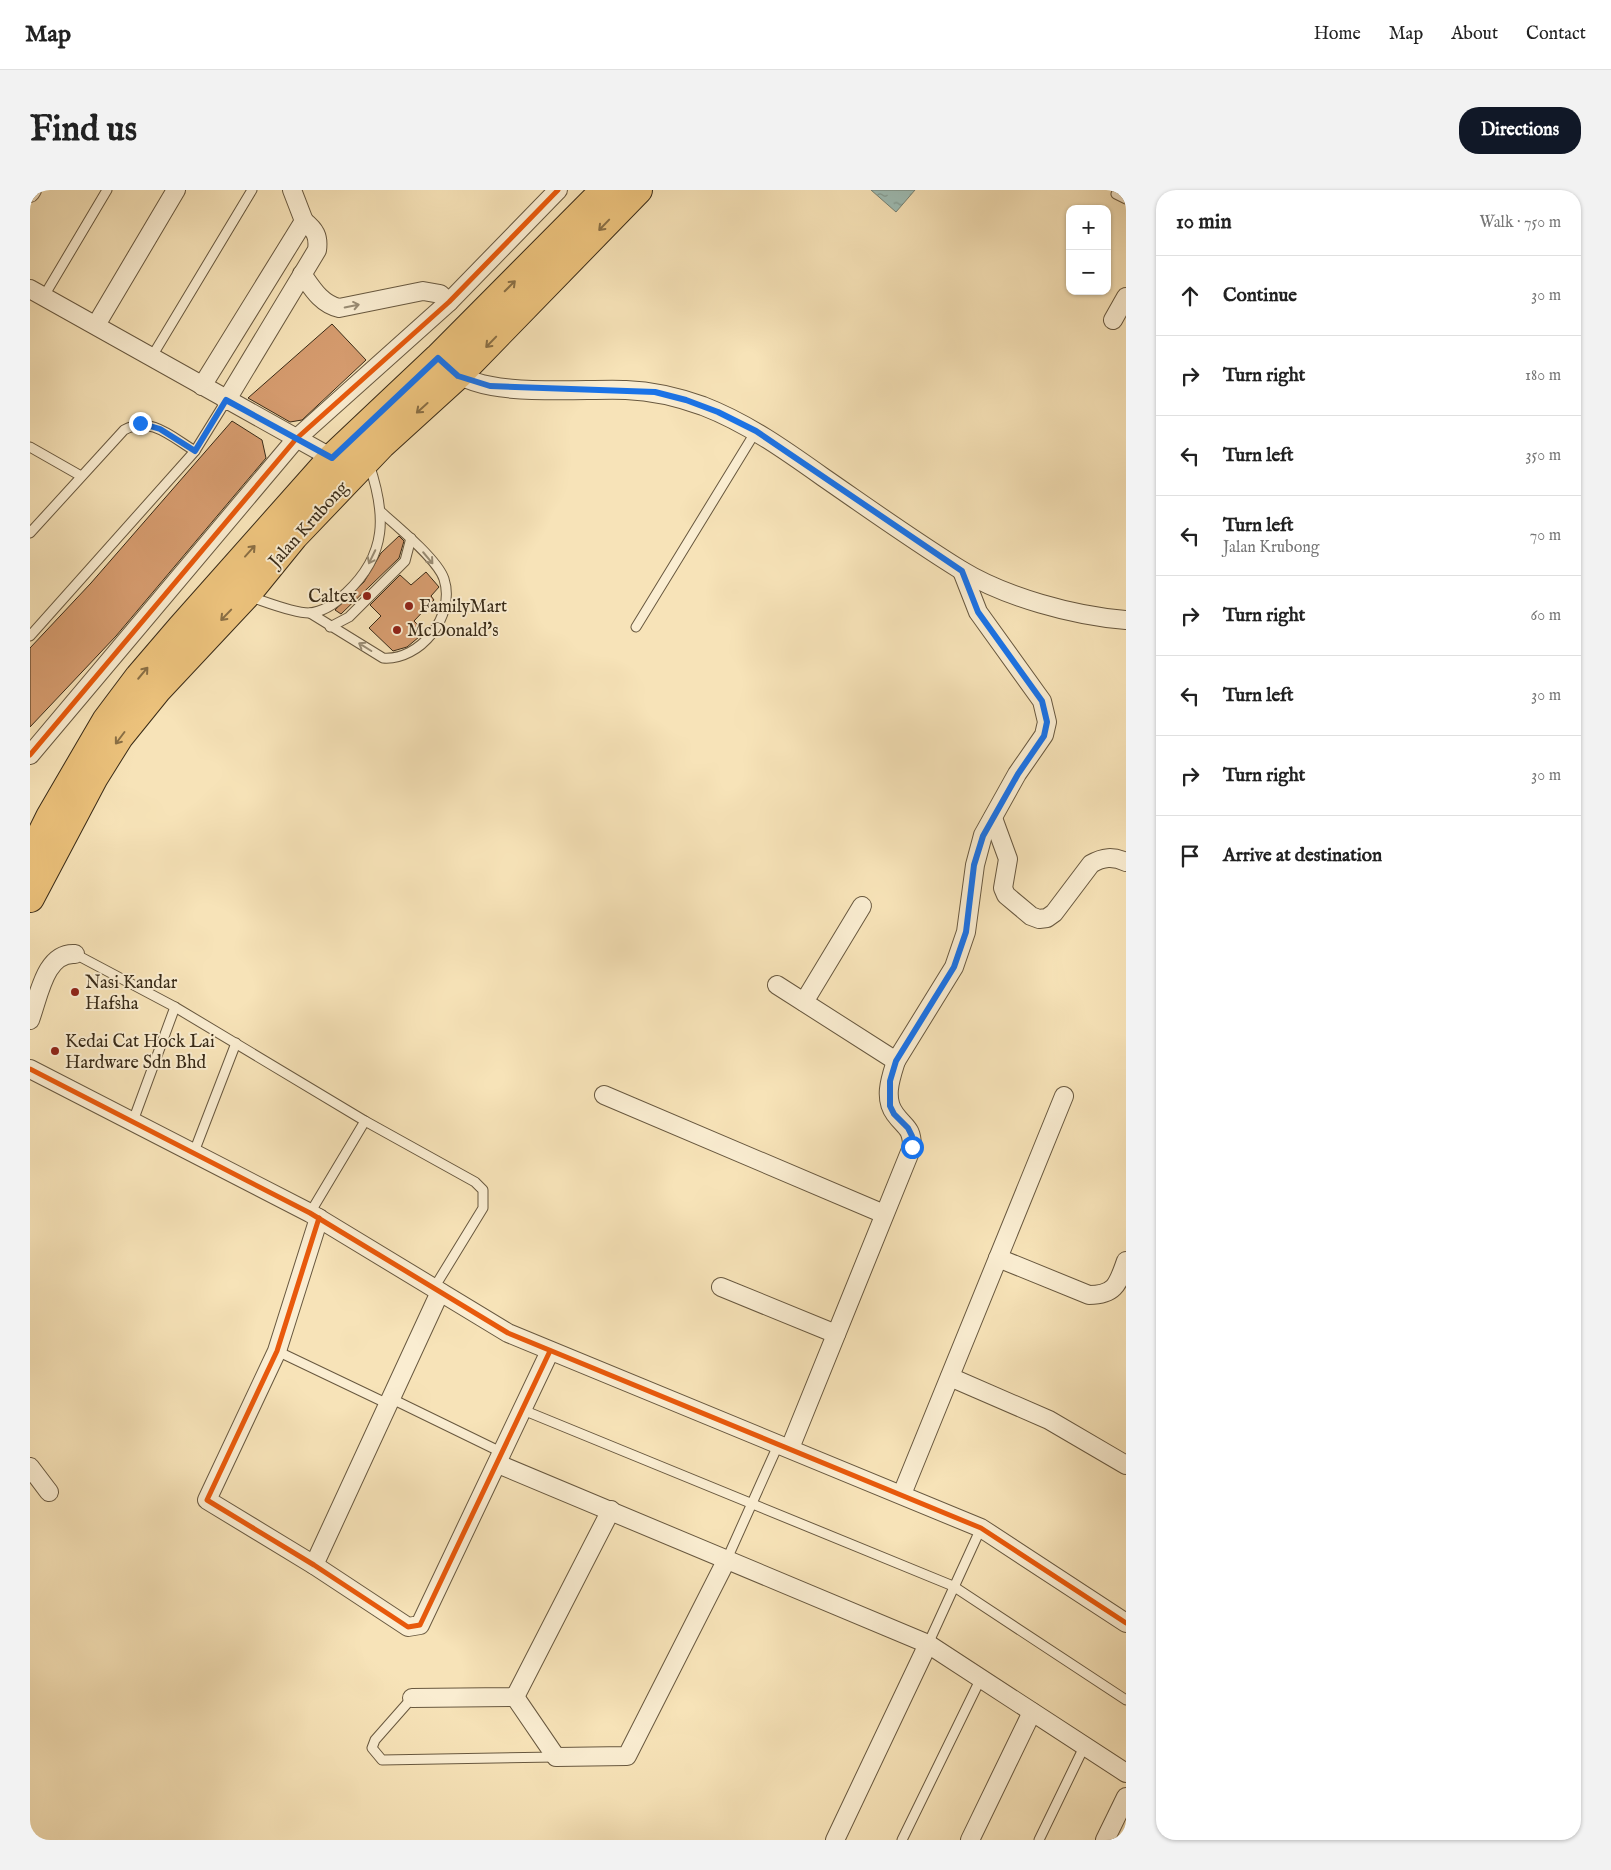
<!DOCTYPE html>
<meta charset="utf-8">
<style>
:root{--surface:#fff;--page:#f2f2f2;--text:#222;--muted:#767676;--line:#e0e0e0;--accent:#111827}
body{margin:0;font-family:"IM FELL English",serif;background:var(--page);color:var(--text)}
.controls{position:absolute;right:15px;top:15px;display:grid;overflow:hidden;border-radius:10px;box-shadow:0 1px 4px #0004}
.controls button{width:45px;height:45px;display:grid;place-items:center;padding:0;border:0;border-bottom:1px solid var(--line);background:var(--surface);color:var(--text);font:25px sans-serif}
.stop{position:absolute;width:15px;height:15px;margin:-11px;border:4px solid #1a73e8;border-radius:50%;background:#fff}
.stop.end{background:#1a73e8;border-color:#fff;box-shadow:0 1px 5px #0008}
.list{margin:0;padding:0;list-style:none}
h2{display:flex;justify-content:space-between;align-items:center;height:65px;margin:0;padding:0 20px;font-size:21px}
h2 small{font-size:16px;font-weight:400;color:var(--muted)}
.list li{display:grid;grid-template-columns:32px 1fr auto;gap:15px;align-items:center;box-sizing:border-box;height:80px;padding:0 20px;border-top:1px solid var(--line)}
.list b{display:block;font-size:19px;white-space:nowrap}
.list p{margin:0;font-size:16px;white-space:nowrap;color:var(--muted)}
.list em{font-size:16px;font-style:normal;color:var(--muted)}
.icon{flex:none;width:28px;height:28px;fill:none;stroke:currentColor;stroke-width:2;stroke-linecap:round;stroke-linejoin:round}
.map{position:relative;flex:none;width:1096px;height:1650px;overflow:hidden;border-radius:20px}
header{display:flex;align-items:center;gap:30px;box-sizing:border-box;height:70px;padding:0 25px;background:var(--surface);border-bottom:1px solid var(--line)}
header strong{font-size:24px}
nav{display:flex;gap:28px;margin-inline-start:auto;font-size:18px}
.intro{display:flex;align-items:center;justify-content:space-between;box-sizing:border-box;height:120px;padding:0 30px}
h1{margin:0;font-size:35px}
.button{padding:12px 22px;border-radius:20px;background:var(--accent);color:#fff;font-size:18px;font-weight:700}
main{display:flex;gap:30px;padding:0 30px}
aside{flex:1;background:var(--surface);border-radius:20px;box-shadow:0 1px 4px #0004}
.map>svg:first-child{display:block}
</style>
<header>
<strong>Map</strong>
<nav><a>Home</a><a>Map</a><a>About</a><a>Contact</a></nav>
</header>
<div class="intro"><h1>Find us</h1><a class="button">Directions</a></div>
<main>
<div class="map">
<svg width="1096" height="1650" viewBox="0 0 1096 1650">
<defs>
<pattern id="water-ripples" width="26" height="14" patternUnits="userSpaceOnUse" patternTransform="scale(1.25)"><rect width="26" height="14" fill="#9ebdb5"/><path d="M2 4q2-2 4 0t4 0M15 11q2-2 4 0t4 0" fill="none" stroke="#829a92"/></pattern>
</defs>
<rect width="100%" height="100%" fill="#f7e3b8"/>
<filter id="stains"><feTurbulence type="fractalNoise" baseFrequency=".004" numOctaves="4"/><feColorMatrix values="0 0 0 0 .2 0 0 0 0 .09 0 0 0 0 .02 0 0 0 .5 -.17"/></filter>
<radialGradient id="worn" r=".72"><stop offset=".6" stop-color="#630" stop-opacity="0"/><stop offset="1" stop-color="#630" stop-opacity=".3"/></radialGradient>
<!-- water -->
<polygon fill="url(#water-ripples)" stroke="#758276" points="841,0 885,0 866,22"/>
<!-- building -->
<g fill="#d69c6f" stroke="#382a17">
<polygon points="302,134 336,170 272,230 260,232 218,208"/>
<polygon points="202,231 232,250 236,268 86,446 0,537 0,458 61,393"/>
<polygon points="369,346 374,351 369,368 311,424 305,420 334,392 351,363"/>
<polygon points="396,382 409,397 401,406 404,410 384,431 395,442 377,457 363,461 339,438 351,426 340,415 370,385 381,395"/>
</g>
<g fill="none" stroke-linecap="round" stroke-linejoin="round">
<defs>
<g id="lane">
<polyline points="1086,4 1096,9"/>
<polyline points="14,106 77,0"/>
<polyline points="121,168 222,0"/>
<polyline points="0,257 51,286"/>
<path d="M0,343L94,240C120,225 143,248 165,261"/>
<path d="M221,407C236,412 263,423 279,423C293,422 307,412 316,403C358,364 356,324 339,274"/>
<path d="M280,423L353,468C390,471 426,426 414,389C408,370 367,336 351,322"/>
<polyline points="300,437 319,427 375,371 381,348"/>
<polyline points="606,437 726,241"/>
<polyline points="0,446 165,261 196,211"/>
<polyline points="45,764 145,817 335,931 445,992 453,1000 453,1018 404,1098"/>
<polyline points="103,931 145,817"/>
<polyline points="164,962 206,853"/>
<polyline points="280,1023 335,931"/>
<polyline points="247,1161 358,1214"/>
<polyline points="360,1208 473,1263"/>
<polyline points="493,1220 923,1396 1096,1510"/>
<polyline points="697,1369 749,1253"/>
<polyline points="898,1454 951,1338"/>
<polyline points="382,1508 345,1550 342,1558 352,1570 526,1567"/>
<polyline points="872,1650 951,1488"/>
<polyline points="1009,1650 1054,1557"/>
</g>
<g id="street">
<polyline points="0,3 2,0"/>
<path d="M272,84C282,98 291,114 309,118L393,101L410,104L419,112"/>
<polyline points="0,99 302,268"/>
<polyline points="1083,130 1096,107"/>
<polyline points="66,135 146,0"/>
<path d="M422,180C455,209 552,198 596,200C622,201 648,207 673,216C717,233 755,260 793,287C838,318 884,351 931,380C975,407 1044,426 1096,430"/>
<polyline points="172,196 274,31 262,0"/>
<path d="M196,211L287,60C289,46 285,40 274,31"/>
<polyline points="0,565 266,249 419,112 528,0"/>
<path d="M963,628L978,669L973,698L976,705L1001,726L1009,729L1017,728L1024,723L1061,674C1073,667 1083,666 1096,672"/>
<polyline points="747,795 866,871 924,777 936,742 945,675 953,645 987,584 1014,545 1017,532 1012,511 948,422 932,381"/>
<polyline points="774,812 832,716"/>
<path d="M0,830C9,806 15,762 45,764"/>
<polyline points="0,879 280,1023 478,1143 951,1338 1096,1433"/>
<polyline points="574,905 854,1024"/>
<polyline points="289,1028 247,1161 177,1310 284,1375 378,1437 390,1435 520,1161"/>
<path d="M968,1068L1059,1105C1086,1105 1088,1093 1096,1071"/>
<polyline points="691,1097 806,1144"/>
<polyline points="920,1187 1019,1230 1096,1275"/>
<path d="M760,1258L882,957C882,937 875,938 865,924C853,908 861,887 866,871"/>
<polyline points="468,1274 898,1454 1096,1583"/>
<polyline points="0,1277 19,1302"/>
<polyline points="872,1304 1034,906"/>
<polyline points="284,1375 410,1102"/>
<polyline points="485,1507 526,1567 597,1566 697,1369"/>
<polyline points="382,1508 485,1507 581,1320"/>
<polyline points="805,1650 898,1454"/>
<polyline points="940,1650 1002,1522"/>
<polyline points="1075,1650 1096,1607"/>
</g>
<g id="primary">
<polyline points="2,664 20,627 76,531 109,487 151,438 302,268 408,168 575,0"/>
<polyline points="0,708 64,587 89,547 127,500 216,405 264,346 351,255 428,185 608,0"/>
</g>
</defs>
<!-- lane casing -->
<use href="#lane" stroke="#68583f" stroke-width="11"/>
<!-- street casing -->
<use href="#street" stroke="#68583f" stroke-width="20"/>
<!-- primary casing -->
<use href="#primary" stroke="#382a17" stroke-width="30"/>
<!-- lane -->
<use href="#lane" stroke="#faedd1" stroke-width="9"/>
<!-- street -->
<use href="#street" stroke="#faedd1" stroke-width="18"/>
<!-- primary -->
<use href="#primary" stroke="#ecc27c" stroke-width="28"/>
<defs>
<g id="cycleway">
<polyline points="0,565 266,249 419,112 528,0"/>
<polyline points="0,879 280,1023 478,1143 951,1338 1096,1433"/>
<polyline points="289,1028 247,1161 177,1310 284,1375 378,1437 390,1435 520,1161"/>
</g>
</defs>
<!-- cycleway casing -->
<use href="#cycleway" stroke="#faedd1" stroke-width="8"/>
<!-- cycleway -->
<use href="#cycleway" stroke="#e8590c" stroke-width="5"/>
</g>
<!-- one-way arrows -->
<defs><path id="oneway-shaft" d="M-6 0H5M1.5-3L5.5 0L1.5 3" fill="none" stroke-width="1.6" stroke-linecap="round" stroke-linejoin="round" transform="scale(1.25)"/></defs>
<g stroke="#896e44">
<use href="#oneway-shaft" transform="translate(574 35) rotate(134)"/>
<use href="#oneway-shaft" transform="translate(480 96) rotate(-45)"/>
<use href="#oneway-shaft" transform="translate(461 152) rotate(134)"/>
<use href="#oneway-shaft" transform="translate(392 218) rotate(138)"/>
<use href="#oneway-shaft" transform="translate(220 361) rotate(-48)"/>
<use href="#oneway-shaft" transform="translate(196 425) rotate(134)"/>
<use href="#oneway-shaft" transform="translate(113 483) rotate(-50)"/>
<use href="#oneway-shaft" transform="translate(90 548) rotate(127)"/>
</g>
<g stroke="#998c74">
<use href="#oneway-shaft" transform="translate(322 116) rotate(-12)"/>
<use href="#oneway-shaft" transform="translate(342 367) rotate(116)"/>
<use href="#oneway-shaft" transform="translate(398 368) rotate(50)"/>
<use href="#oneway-shaft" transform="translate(335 457) rotate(-148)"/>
</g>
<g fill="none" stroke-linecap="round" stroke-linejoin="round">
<!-- route -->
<polyline stroke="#1a73e8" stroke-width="6" points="110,233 130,239 165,261 196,210 302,268 408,168 428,186 460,196 625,202 656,210 688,222 726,241 932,381 948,422 1012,511 1017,532 1014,546 988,584 953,646 944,675 936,742 924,777 866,871 860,891 860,916 864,924 878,938 882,946 882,957"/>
</g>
<!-- markers -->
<g fill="#8f2418" stroke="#faedd1" stroke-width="2">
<circle cx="337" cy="406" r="5"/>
<circle cx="379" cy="416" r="5"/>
<circle cx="367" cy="440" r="5"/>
<circle cx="45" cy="802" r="5"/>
<circle cx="25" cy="861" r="5"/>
</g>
<g text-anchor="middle" stroke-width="4" stroke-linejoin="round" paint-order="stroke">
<!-- street labels -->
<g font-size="18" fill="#382a17" stroke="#faedd1">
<text transform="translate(278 334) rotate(-48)" y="6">Jalan Krubong</text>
</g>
<!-- poi labels -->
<g font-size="18" fill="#382a17" stroke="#faedd1" text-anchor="start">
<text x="327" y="412" text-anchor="end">Caltex</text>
<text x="389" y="422">FamilyMart</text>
<text x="377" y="446">McDonald's</text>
<text x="55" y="798">Nasi Kandar<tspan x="55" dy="21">Hafsha</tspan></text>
<text x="35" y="857">Kedai Cat Hock Lai<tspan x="35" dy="21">Hardware Sdn Bhd</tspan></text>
</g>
</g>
<rect width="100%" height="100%" filter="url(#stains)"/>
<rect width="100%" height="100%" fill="url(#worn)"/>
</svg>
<div class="controls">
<button>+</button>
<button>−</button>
</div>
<div class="stop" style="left:882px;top:957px"></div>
<div class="stop end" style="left:110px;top:233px"></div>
</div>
<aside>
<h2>10 min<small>Walk · 750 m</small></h2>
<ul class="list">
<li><svg class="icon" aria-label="ahead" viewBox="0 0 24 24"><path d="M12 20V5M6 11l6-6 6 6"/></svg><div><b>Continue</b></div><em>30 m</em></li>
<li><svg class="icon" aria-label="right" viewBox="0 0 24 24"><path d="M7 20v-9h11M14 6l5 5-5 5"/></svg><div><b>Turn right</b></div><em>180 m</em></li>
<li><svg class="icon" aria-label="left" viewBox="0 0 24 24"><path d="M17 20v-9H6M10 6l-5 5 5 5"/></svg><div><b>Turn left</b></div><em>350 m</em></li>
<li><svg class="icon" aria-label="left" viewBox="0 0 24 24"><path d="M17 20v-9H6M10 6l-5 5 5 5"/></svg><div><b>Turn left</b><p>Jalan Krubong</p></div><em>70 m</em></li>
<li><svg class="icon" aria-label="right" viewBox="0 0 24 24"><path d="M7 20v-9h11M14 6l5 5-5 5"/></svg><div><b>Turn right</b></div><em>60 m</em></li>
<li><svg class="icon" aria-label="left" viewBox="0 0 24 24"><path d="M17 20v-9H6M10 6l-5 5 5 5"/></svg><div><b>Turn left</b></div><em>30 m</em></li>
<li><svg class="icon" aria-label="right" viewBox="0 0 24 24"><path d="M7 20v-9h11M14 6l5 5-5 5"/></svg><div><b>Turn right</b></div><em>30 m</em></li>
<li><svg class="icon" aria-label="arrive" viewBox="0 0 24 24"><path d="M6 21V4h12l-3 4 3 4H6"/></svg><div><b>Arrive at destination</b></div></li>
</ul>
</aside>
</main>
